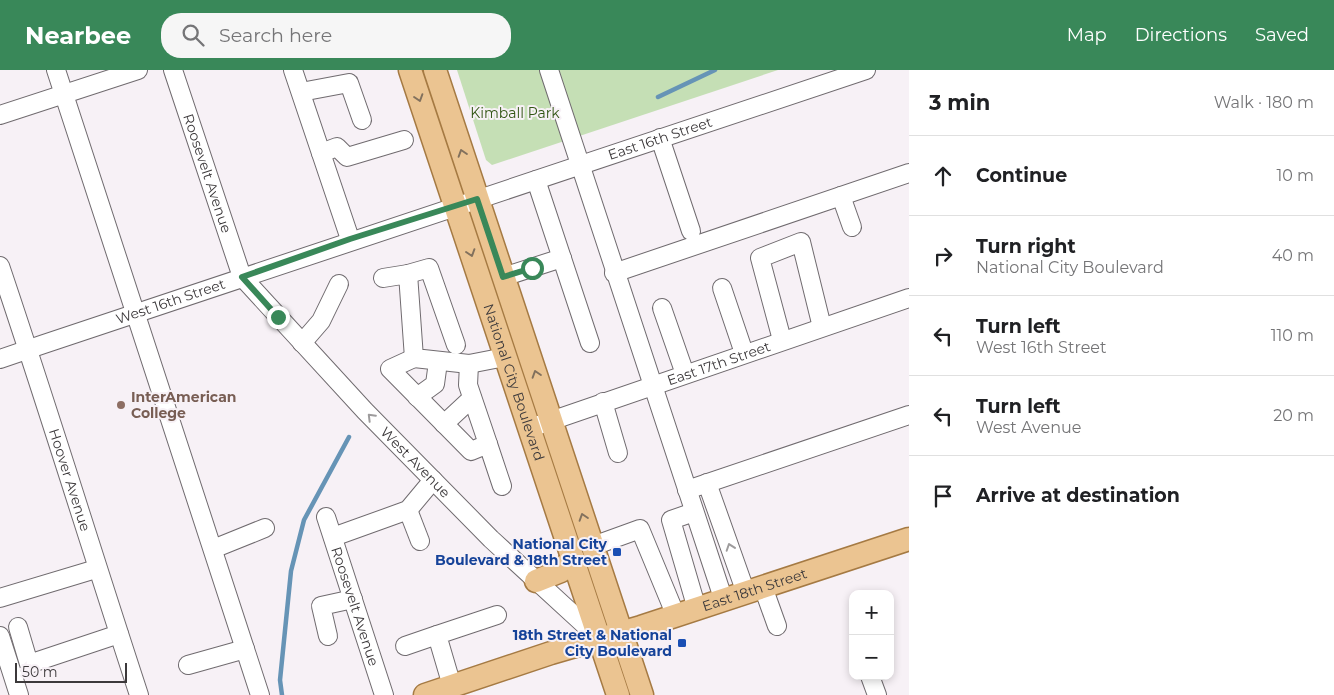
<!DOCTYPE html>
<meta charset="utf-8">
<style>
:root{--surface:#fff;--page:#f6f6f6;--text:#202124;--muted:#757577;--line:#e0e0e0;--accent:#398859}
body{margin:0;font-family:Montserrat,sans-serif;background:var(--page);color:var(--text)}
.controls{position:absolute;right:15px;bottom:15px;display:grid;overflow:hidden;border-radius:10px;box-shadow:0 2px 8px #0003}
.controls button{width:45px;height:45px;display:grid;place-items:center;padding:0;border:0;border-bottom:1px solid var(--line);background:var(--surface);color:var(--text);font:25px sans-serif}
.scale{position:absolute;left:15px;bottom:12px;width:112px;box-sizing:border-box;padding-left:5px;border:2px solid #3c393b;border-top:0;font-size:14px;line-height:18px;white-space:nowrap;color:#3c393b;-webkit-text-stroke:4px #f7f1f6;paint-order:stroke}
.stop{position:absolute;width:15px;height:15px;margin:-11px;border:4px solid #398859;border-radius:50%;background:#fff}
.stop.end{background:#398859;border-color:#fff;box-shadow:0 1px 5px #0008}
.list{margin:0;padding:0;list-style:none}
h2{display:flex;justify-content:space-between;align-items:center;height:65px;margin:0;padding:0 20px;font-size:21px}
h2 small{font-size:16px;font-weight:400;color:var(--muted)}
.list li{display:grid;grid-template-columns:32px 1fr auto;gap:15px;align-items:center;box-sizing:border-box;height:80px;padding:0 20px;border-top:1px solid var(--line)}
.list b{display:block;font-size:19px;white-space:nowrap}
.list p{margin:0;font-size:16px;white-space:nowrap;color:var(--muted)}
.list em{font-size:16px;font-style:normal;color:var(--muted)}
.icon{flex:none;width:28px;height:28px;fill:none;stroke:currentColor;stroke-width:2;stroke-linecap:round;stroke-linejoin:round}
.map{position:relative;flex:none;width:909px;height:625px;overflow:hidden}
header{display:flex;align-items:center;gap:30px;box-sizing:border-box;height:70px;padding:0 25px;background:var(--accent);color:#fff}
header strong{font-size:24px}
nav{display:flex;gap:28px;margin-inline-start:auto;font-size:18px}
.search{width:350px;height:45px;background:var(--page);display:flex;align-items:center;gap:12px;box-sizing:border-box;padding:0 18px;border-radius:20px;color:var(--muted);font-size:19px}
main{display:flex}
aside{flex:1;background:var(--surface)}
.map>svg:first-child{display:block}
</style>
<header>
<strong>Nearbee</strong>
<div class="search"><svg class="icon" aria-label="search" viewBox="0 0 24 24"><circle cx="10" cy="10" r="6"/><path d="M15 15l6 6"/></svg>Search here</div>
<nav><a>Map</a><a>Directions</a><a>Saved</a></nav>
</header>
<main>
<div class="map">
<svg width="909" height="625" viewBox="0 0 909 625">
<rect width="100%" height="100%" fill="#f7f1f6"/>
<!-- green -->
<polygon fill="#c5dfb5" points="457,0 778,0 492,95 486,90"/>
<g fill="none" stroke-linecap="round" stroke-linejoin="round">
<!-- stream -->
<g stroke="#6694b6" stroke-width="4.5">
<polyline points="658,27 715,0"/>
<polyline points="282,625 280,610 291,501 304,450 349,367"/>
</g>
<defs>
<g id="minor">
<polyline points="56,0 260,625"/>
<path id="s1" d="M173,0L242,207L365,341L491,469L600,569"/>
<polyline points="293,0 350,169"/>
<polyline points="549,0 724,531"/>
<polyline points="301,22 349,13 362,50"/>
<polyline points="0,45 138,0"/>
<polyline points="660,68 691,161"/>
<polyline points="321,83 337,77 347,87 404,70"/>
<polyline points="536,110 590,273"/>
<polyline points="841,126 852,157"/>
<path id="s2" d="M0,196C48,338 92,482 139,625"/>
<polyline points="614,203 909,103"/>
<polyline points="408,204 429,198 456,275"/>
<polyline points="503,207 562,188"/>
<polyline points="383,208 408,204 414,288 469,294 505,287"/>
<polyline points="722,218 744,283"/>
<polyline points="662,238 685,304"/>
<polyline points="782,270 760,188 801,172 822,257"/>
<polyline points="302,273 321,251 339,214"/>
<polyline points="414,288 390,299 471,381 488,374 502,416"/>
<path id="s3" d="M0,289C288,191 577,96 866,0"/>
<polyline points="469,294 468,315 488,374"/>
<polyline points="417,327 435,314 438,292"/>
<polyline points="603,332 618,383"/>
<polyline points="444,354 472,328"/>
<path id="s4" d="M539,355L909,228"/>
<polyline points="707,413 746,523"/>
<polyline points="687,420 909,345"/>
<polyline points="408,440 420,471"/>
<polyline points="694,442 671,450 697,539"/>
<path id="s5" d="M326,447L384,625"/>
<polyline points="333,467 408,440 433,410"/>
<polyline points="593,476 640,459 676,546"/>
<polyline points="213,479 265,458"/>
<polyline points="763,517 777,556"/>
<polyline points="0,528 96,499"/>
<polyline points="18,557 29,594 119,564"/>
<polyline points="0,566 19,625"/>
<polyline points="328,566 321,536 353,529"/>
<polyline points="405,576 437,565"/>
<polyline points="188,595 245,579"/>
<polyline points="870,606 877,625"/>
<polyline points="452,616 437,565 497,545"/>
</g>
<g id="major">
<path id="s6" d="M410,0L618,625"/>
<polyline points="435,0 642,625"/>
<polyline points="536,511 561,501 573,488"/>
<path id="s7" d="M425,625L551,583L641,557L909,469"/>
</g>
</defs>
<!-- minor casing -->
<use href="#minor" stroke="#706b6f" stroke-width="20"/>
<!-- major casing -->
<use href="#major" stroke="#a57a43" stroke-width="25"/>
<!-- minor -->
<use href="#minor" stroke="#fff" stroke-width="18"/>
<!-- major -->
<use href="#major" stroke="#ebc491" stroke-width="22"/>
</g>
<!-- one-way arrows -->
<defs><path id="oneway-chevron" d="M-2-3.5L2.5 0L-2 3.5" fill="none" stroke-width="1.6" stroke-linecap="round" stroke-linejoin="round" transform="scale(1.25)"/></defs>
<g stroke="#82715d">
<use href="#oneway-chevron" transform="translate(419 28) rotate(72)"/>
<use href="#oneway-chevron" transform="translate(462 83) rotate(-108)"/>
<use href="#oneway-chevron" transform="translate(471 183) rotate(72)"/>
<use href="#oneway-chevron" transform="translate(536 304) rotate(-108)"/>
<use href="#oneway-chevron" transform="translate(583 447) rotate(-108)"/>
</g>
<g stroke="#9e9c9d">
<use href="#oneway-chevron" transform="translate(371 347) rotate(-135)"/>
<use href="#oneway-chevron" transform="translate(730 477) rotate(-109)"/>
</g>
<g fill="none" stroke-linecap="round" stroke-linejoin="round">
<!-- route -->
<polyline stroke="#398859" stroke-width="6" points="278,247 242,207 350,169 477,129 503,207 532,198"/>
</g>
<!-- markers -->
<circle fill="#8d6e63" stroke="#f7f1f6" stroke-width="2" cx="121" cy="335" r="5"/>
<g fill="#1a4fb4" stroke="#f7f1f6" stroke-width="2">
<rect x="612" y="477" width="10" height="10" rx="2.5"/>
<rect x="677" y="568" width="10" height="10" rx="2.5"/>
</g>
<g text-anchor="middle" stroke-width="4" stroke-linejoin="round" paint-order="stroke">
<!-- park labels -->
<g font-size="14" fill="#315513" stroke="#f7f1f6">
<text x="515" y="48">Kimball Park</text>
</g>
<!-- street labels -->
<g font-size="14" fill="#3c393b" stroke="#f7f1f6">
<text dy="5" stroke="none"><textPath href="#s3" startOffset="696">East 16th Street</textPath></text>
<text dy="5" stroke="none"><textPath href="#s1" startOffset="109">Roosevelt Avenue</textPath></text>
<text dy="5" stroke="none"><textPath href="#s3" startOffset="180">West 16th Street</textPath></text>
<text dy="5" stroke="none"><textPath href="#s4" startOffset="190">East 17th Street</textPath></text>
<text dy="5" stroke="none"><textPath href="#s6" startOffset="329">National City Boulevard</textPath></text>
<text dy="5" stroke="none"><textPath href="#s1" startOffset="472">West Avenue</textPath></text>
<text dy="5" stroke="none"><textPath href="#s2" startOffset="225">Hoover Avenue</textPath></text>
<text dy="5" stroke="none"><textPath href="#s7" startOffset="346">East 18th Street</textPath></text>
<text dy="5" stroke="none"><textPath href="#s5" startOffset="94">Roosevelt Avenue</textPath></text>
</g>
<!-- education labels -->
<g font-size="14" font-weight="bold" fill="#785e54" stroke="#f7f1f6" text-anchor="start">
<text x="131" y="332">InterAmerican<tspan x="131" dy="16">College</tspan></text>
</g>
<!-- transit labels -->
<g font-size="14" font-weight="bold" fill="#164399" stroke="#f7f1f6" text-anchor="end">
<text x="607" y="479">National City<tspan x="607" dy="16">Boulevard &amp; 18th Street</tspan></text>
<text x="672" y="570">18th Street &amp; National<tspan x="672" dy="16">City Boulevard</tspan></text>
</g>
</g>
</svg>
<div class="controls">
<button>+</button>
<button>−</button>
</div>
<div class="scale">50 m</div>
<div class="stop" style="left:532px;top:198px"></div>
<div class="stop end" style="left:278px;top:247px"></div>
</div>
<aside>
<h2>3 min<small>Walk · 180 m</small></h2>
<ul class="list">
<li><svg class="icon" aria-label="ahead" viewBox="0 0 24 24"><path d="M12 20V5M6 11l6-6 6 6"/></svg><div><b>Continue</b></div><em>10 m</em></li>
<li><svg class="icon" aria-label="right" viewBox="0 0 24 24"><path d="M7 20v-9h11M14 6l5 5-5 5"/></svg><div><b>Turn right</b><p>National City Boulevard</p></div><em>40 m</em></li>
<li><svg class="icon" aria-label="left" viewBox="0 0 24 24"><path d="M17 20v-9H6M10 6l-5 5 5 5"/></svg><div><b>Turn left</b><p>West 16th Street</p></div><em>110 m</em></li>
<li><svg class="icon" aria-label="left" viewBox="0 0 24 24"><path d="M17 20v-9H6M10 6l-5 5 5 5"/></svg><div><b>Turn left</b><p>West Avenue</p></div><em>20 m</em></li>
<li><svg class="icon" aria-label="arrive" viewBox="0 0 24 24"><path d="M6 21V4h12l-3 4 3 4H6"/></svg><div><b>Arrive at destination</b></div></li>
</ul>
</aside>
</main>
